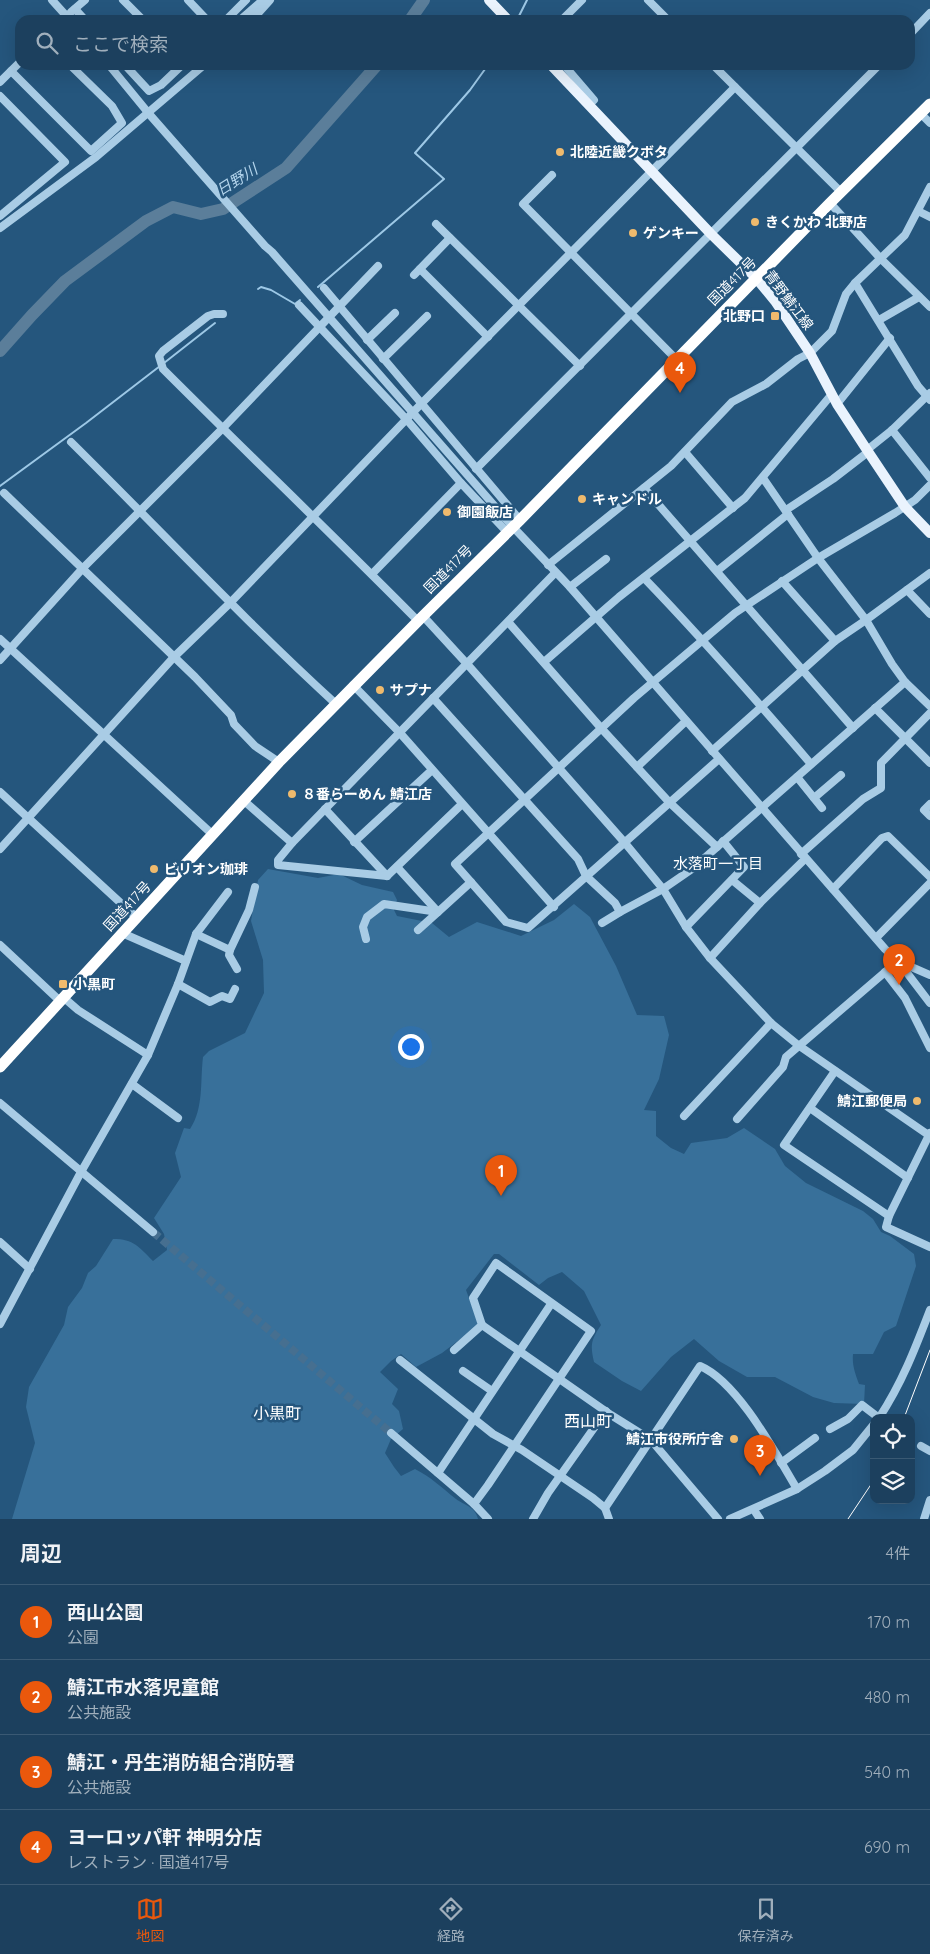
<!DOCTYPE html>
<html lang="ja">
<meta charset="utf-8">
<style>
:root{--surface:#1c405e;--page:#254764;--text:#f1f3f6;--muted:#a0afbc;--line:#3a5973;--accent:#ea580c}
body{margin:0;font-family:Quicksand,"Noto Sans JP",sans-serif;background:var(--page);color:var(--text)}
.controls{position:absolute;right:15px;bottom:15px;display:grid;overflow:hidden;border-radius:10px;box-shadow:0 5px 20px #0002}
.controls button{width:45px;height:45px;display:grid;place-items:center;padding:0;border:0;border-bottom:1px solid var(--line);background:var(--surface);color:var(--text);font:25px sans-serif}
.you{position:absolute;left:410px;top:1046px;width:18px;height:18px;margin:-12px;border:4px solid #fff;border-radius:50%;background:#1a73e8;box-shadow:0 0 0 8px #1a73e833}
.badge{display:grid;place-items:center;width:32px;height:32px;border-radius:50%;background:var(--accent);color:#fff;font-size:16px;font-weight:700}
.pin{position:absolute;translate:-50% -41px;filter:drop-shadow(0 1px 2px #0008)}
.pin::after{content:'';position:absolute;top:26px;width:18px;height:15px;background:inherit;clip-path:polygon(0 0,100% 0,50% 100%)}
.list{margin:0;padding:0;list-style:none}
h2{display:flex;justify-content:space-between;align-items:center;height:65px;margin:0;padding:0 20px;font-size:21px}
h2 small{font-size:16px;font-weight:400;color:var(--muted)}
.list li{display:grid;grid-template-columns:32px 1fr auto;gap:15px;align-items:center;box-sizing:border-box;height:75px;padding:0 20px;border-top:1px solid var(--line)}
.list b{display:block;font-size:19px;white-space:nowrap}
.list p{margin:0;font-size:16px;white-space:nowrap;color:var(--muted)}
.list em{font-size:16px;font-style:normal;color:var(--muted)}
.icon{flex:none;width:28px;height:28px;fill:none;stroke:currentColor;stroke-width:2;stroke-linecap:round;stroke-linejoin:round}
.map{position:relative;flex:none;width:930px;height:1519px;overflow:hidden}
.search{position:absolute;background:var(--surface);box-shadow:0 5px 20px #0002;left:15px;right:15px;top:15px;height:55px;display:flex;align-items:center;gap:12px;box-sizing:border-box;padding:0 18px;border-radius:15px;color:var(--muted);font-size:19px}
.sheet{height:365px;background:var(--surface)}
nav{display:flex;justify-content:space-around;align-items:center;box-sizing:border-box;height:70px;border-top:1px solid var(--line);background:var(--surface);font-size:14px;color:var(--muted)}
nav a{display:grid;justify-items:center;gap:2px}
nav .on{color:var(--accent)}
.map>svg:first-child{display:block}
</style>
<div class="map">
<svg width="930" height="1519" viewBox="0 0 930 1519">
<rect width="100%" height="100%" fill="#25567d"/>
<!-- green -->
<path fill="#38709a" d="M268,869L318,878L339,874L362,885L393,892L397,900L394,910L397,916L432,923L449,937L477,922L521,936L554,920L574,904L590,917L616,966L637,1015L664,1016L669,1035L659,1079L644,1110L656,1111V1136L671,1148L684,1154L691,1143L727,1138L744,1128L775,1149L785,1166L806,1183L863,1211L873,1219L881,1232L890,1236L914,1254L916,1266L896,1326L884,1332L873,1354H853C852,1365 855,1373 859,1384L865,1385L864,1404L834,1403L813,1397L775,1377H747L719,1361L694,1339L671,1357L641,1391L622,1381L594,1362C590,1345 591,1340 601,1325L584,1291L562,1272L548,1278L539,1285L499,1254H494L466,1290L479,1325L442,1353L416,1367L401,1354L391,1361L380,1372L398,1389L392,1404L399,1411L403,1429L391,1439L385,1453L394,1467L401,1476L415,1469C431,1477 442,1488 456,1499C465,1506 475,1506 478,1519H12L35,1443L26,1407L29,1387L64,1325L68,1307L82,1288L88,1273L96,1266L113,1239C134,1239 139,1247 153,1261L167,1250L164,1234L154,1218L181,1177L175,1153L184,1128L190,1129C204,1108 200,1082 203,1057L209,1051L245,1033L264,993L263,960L251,921L258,880Z"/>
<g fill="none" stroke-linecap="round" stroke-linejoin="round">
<!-- stream -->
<g stroke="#9dc8e6" stroke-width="2">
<polyline points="519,16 527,0"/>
<polyline points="318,287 444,179 415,153 470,90 488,65"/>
<polyline points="258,289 261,287 271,290 295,304 300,300"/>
<polyline points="164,363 215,323"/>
<polyline points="0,486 86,423 160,366"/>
</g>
<!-- river -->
<g stroke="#5b7e9a" stroke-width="12">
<polyline points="410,20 424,0"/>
<polyline points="0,351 32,315 65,281 146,221 173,207 201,214 223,209 286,168 377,65"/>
</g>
<!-- minor-tunnel -->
<polyline stroke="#466f90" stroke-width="8" stroke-dasharray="8 4" stroke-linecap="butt" points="153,1232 391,1433"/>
<!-- minor -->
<g stroke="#a9cce5" stroke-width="8">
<polyline points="52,0 70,20"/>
<polyline points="123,0 143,20"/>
<polyline points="188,0 207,20"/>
<polyline points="648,0 668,20"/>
<polyline points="75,9 85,20"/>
<polyline points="71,12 85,0"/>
<polyline points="226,20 246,0"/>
<polyline points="240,20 263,0"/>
<polyline points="252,20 270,0"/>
<polyline points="562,20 582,0"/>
<polyline points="910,34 930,13"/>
<polyline points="109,65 150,115 265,246 272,252 513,527 570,587 885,949 898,961 930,1003"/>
<polyline points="125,65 149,91 161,85 182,65"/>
<polyline points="564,65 594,100 589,105"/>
<polyline points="713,65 841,192"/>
<polyline points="11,71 91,151 122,123 112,106 70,65"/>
<polyline points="0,82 20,62"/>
<polyline points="0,96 65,162 0,216"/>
<polyline points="921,114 930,123"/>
<polyline points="552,175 523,204 676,359"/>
<polyline points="930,187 905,235 855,283 918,386 930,400"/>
<polyline points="830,203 880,258 930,307"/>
<polyline points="918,211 930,217"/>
<polyline points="436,224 580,366"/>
<polyline points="0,228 96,157 204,65"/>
<polyline points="420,269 488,337"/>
<polyline points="414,275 450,238"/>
<polyline points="324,288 520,520"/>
<polyline points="299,305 407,420 461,483 507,532"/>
<path d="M223,314H214L208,316L163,351L159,356L163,369C247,453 334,536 418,621"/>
<polyline points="879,320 919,297"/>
<polyline points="367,340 395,313"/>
<polyline points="383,359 427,316"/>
<polyline points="837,404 890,338"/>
<polyline points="892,430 930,478"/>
<path d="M71,442C159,529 244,620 336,704"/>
<polyline points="867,450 892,430 930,393"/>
<polyline points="685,452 733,508"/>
<polyline points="476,469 879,65"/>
<polyline points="763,478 818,558 866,620 892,664 905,682 930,706"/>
<polyline points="644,488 853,728"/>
<polyline points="4,493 195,677 231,715 234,724 255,746 279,762"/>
<polyline points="786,510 833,479 868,452"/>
<polyline points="548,565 671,466 732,402 766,384 798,359 810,353 832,331 846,294 855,283"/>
<polyline points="717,571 788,514"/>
<polyline points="372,574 461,483"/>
<path d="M644,578C702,638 757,701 811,764"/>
<polyline points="782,581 835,641"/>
<polyline points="570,587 606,559"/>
<polyline points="907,590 930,614"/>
<polyline points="423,616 468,665 625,843 663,889 686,927 710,958 771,1023 798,1045 930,1136"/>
<polyline points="509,623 601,728 669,802 717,847"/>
<polyline points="0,639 212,834"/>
<polyline points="0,660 83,568 222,429 378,266"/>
<polyline points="544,662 619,597 745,498 832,394"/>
<polyline points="353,685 400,733 554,907"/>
<polyline points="433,698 578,859 586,876 615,903 620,912 663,889 692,869 905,682"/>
<polyline points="875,708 930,763"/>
<polyline points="712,751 835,641 866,620 930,573"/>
<polyline points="719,759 528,928 506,922 455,864 634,698 735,613 818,558 895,513 915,500 930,485"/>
<polyline points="637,767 686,721"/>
<polyline points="797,777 822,808"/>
<polyline points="0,792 137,918"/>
<polyline points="814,798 841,775"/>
<polyline points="243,800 292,843 555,573"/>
<polyline points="930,804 924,810 930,816"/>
<polyline points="325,809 387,876 462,804"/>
<polyline points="354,842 432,770"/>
<polyline points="292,843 278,860 278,865 387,876"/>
<polyline points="0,849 174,657 231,602 421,404 735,87"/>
<polyline points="801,854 863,799 881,788 881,763 930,713"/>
<polyline points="397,867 438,912 471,882"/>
<polyline points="732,880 760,903"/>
<polyline points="833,889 882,838 888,836 930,877"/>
<polyline points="602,923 620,912"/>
<polyline points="686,927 744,867 723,841"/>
<polyline points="122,933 186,961"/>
<polyline points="196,934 230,950 249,910 255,887"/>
<polyline points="876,938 930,883"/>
<polyline points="366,939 363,927 367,917 384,904 438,912 418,930"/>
<polyline points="0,945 60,1001"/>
<polyline points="230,950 229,955 237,969"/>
<polyline points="710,958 760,903 805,859"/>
<polyline points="900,962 930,975"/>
<polyline points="885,972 905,998 930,1048"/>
<polyline points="178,984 210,1002 222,996 230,999 235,989"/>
<polyline points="63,997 78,1010 148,1055"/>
<polyline points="835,1071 784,1145 889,1216"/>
<polyline points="132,1084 178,1118"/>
<polyline points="0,1103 153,1232"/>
<polyline points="810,1108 908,1178"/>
<polyline points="684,1116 771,1023"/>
<polyline points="737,1119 783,1067 786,1057 898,961"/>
<polyline points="930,1133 889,1216 886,1227 930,1247"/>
<polyline points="0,1242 30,1269"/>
<polyline points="0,1324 81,1172 148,1055 178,984 196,934 228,892"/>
<polyline points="482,1325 611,1415 651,1440 718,1519"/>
<polyline points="454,1350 482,1325 473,1298 496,1263 591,1331 488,1485 474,1504"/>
<polyline points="400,1360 493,1434 522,1450 593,1498 605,1508 609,1519"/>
<polyline points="463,1371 492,1391"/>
<path d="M879,1418C902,1383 915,1349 930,1310"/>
<polyline points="830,1429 848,1419 862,1405 879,1418"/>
<polyline points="391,1433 474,1504 488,1519"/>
<polyline points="921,1446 930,1451"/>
<polyline points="781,1463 815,1438"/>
<polyline points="438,1473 551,1304"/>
<path d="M605,1508L700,1366C738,1382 776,1454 797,1489"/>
<polyline points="756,1513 760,1519"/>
<polyline points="533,1519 548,1493 606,1411"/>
<polyline points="730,1519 797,1489 825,1471 853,1450 874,1424"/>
<polyline points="924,1519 930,1500"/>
</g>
<!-- major -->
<g stroke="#eaf3fd" stroke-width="10">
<polyline points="489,0 508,20"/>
<polyline points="551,65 711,234 756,278 775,301 810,353 837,404 867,450 905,507 930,533"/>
</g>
<!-- highway -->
<polyline stroke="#fff" stroke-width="11" points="0,1067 279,762 423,616 520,520 830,203 930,104"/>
<!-- tram -->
<g stroke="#fff" stroke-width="1">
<polyline points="904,1418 930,1350"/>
<polyline points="848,1519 874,1480"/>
</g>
</g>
<!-- markers -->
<g fill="#efba6d" stroke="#25567d" stroke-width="2">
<circle cx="560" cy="152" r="5"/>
<circle cx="755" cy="222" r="5"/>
<circle cx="633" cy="233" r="5"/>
<rect x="770" y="311" width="10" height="10" rx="2.5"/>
<circle cx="582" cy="499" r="5"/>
<circle cx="447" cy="512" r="5"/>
<circle cx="380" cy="690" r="5"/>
<circle cx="292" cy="794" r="5"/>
<circle cx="154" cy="869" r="5"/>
<rect x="58" y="979" width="10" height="10" rx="2.5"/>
<circle cx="917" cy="1101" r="5"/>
<circle cx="734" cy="1439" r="5"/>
</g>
<g text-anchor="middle" stroke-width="5" stroke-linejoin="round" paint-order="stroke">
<!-- poi labels -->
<g font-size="14" font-weight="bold" fill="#fff" stroke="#25567d" text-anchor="start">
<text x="570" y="157">北陸近畿クボタ</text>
<text x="765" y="227">きくかわ 北野店</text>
<text x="643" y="238">ゲンキー</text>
<text x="765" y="321" text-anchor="end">北野口</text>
<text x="592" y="504">キャンドル</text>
<text x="457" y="517">御園飯店</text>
<text x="390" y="695">サプナ</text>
<text x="302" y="799">８番らーめん 鯖江店</text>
<text x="164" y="874">ビリオン珈琲</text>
<text x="73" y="989">小黒町</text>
<text x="907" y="1106" text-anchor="end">鯖江郵便局</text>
<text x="724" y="1444" text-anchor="end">鯖江市役所庁舎</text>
</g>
<!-- street labels -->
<g font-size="14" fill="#fff" stroke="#25567d">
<text transform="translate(732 281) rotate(-45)" y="5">国道417号</text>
<text transform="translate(789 300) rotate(53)" y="5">青野鯖江線</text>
<text transform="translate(448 569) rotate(-45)" y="5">国道417号</text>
<text transform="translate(127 906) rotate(-47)" y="5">国道417号</text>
</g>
<!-- water labels -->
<g font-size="15" font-style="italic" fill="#b4d5ed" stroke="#25567d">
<text transform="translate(237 180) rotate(-32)" y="5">日野川</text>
</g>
<!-- neighbourhood labels -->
<g font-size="15" fill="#fff" stroke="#25567d">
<text x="718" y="869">水落町一丁目</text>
</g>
<!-- quarter labels -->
<g font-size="16" fill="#fff" stroke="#25567d">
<text x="277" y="1419">小黒町</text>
<text x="588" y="1427">西山町</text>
</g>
</g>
</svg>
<div class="controls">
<button><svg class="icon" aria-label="locate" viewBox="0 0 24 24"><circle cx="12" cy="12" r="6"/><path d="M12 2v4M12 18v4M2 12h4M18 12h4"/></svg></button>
<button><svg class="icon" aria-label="layers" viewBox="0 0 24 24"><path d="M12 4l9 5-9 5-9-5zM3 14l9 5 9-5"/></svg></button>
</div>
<div class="you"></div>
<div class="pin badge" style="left:501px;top:1196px">1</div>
<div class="pin badge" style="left:899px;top:985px">2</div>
<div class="pin badge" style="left:760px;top:1476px">3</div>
<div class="pin badge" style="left:680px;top:393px">4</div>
<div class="search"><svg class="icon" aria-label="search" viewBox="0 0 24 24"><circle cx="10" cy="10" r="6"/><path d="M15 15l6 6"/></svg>ここで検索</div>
</div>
<section class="sheet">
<h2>周辺<small>4件</small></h2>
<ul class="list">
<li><span class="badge">1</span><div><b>西山公園</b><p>公園</p></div><em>170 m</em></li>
<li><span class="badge">2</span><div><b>鯖江市水落児童館</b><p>公共施設</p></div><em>480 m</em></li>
<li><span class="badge">3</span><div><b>鯖江・丹生消防組合消防署</b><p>公共施設</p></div><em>540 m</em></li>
<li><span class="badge">4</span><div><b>ヨーロッパ軒 神明分店</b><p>レストラン · 国道417号</p></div><em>690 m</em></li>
</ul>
</section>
<nav>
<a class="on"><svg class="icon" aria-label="map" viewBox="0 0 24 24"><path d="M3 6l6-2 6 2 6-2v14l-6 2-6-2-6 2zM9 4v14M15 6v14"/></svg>地図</a>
<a><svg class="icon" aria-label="directions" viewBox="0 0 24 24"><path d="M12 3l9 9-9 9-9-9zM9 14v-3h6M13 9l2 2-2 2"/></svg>経路</a>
<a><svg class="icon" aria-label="saved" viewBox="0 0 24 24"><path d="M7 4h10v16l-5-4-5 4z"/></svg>保存済み</a>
</nav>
